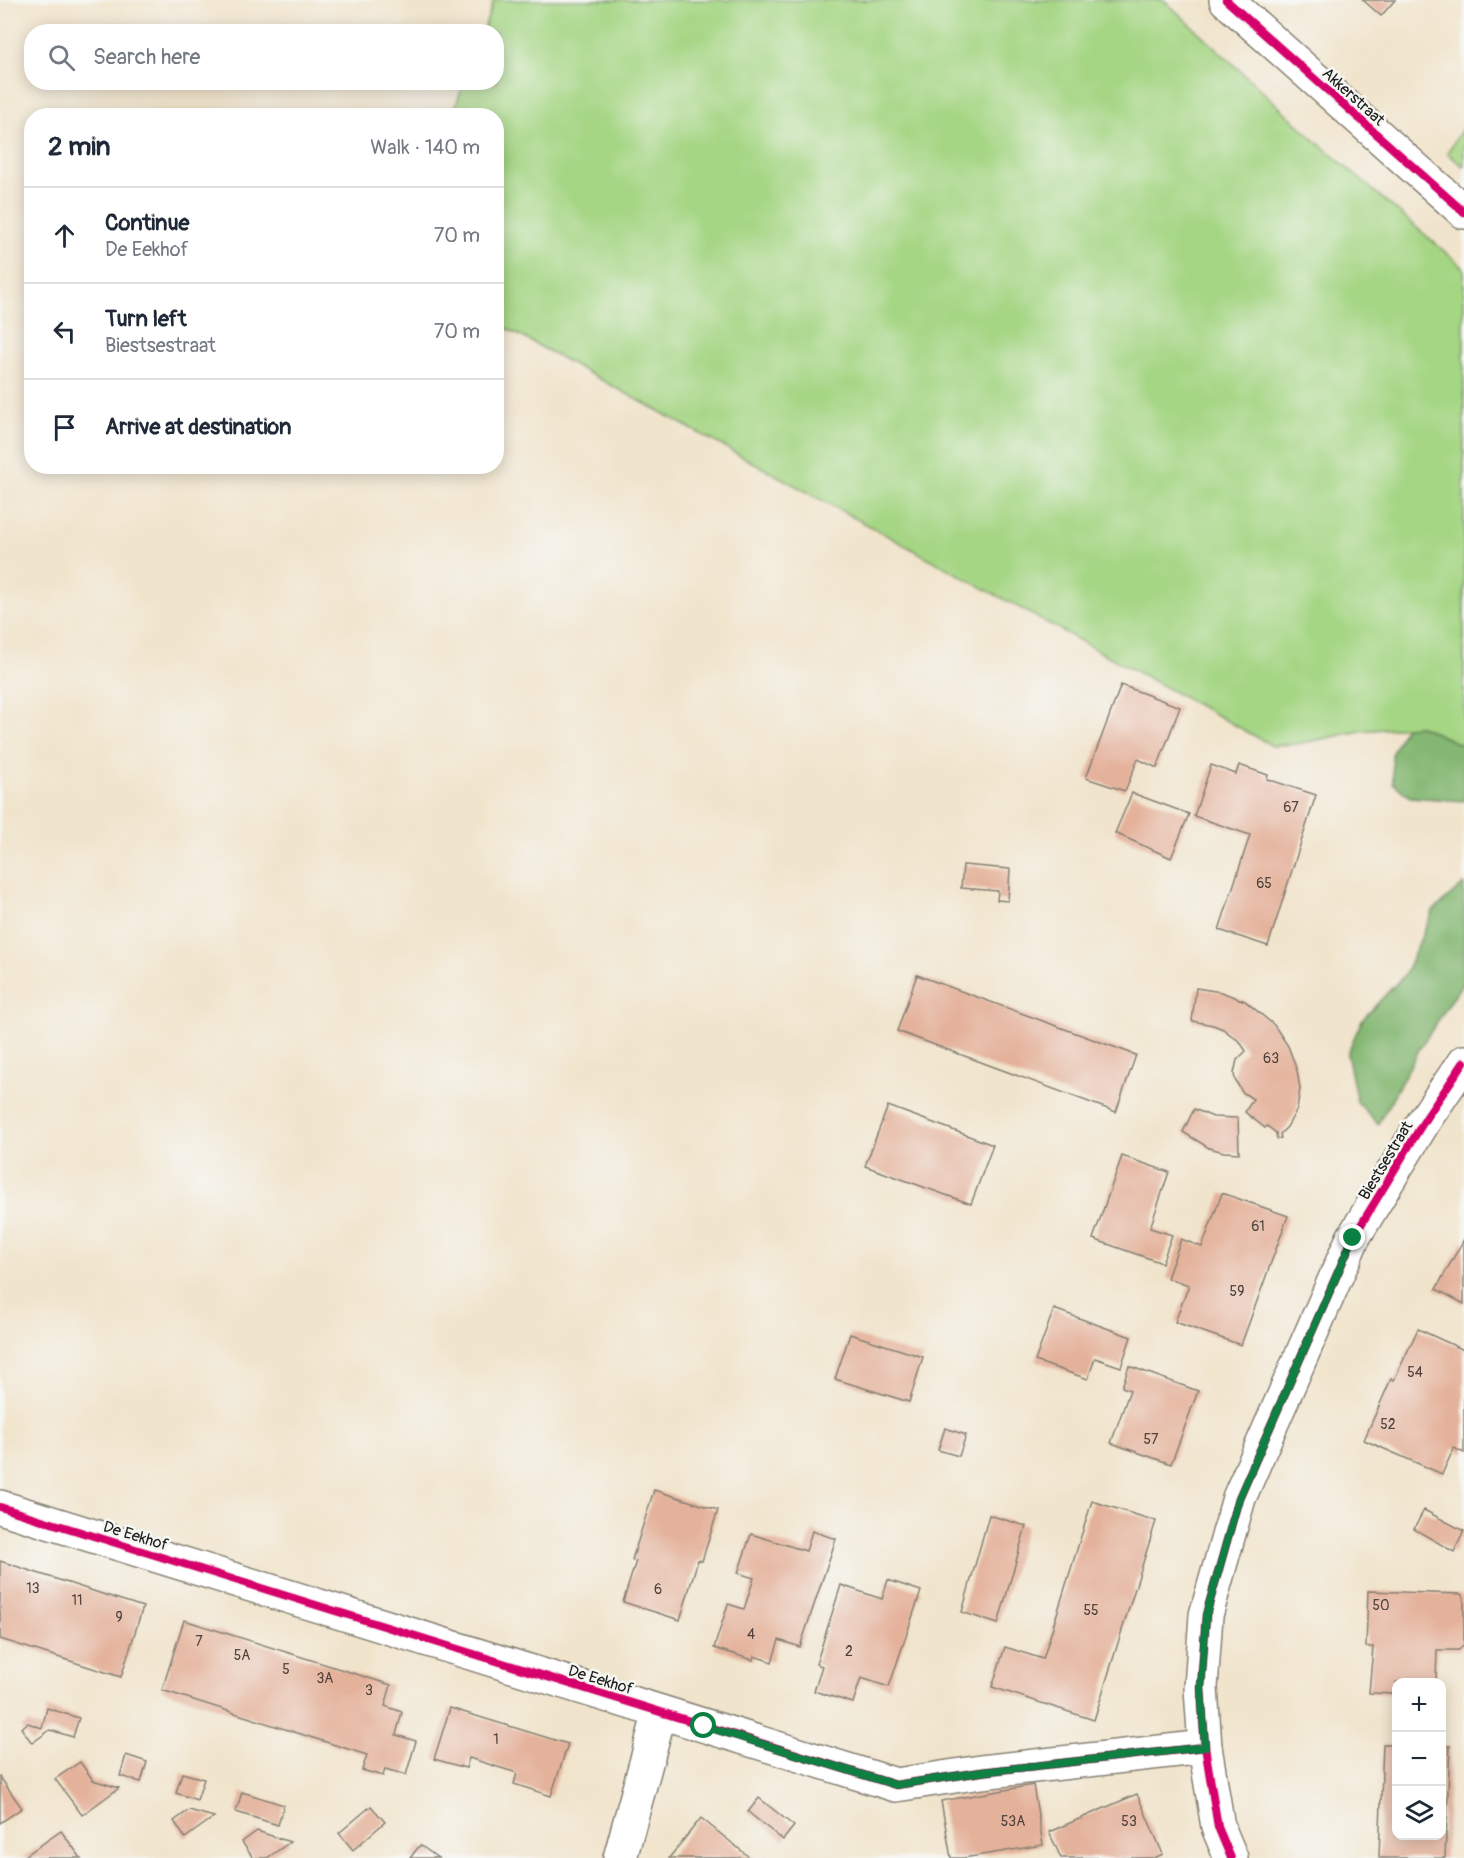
<!DOCTYPE html>
<meta charset="utf-8">
<style>
:root{--surface:#fff;--page:#f2f2f3;--text:#1f2937;--muted:#747a83;--line:#e0e1e3}
body{margin:0;font-family:Pangolin,sans-serif;background:var(--page);color:var(--text)}
.controls{position:absolute;right:18px;bottom:18px;display:grid;overflow:hidden;border-radius:12px;box-shadow:0 3px 15px #0003}
.controls button{width:54px;height:54px;display:grid;place-items:center;padding:0;border:0;border-bottom:2px solid var(--line);background:var(--surface);color:var(--text);font:30px sans-serif}
.stop{position:absolute;width:18px;height:18px;margin:-14px;border:4px solid #0b8043;border-radius:50%;background:#fff}
.stop.end{background:#0b8043;border-color:#fff;box-shadow:0 2px 6px #0008}
.list{margin:0;padding:0;list-style:none}
h2{display:flex;justify-content:space-between;align-items:center;height:78px;margin:0;padding:0 24px;font-size:26px}
h2 small{font-size:20px;font-weight:400;color:var(--muted)}
.list li{display:grid;grid-template-columns:39px 1fr auto;gap:18px;align-items:center;box-sizing:border-box;height:96px;padding:0 24px;border-top:2px solid var(--line)}
.list b{display:block;font-size:22px;white-space:nowrap}
.list p{margin:0;font-size:20px;white-space:nowrap;color:var(--muted)}
.list em{font-size:20px;font-style:normal;color:var(--muted)}
.icon{flex:none;width:33px;height:33px;fill:none;stroke:currentColor;stroke-width:2;stroke-linecap:round;stroke-linejoin:round}
.map{position:relative;flex:none;width:1464px;height:1858px;overflow:hidden}
.search{position:absolute;background:var(--surface);box-shadow:0 3px 15px #0003;left:24px;top:24px;width:480px;height:66px;display:flex;align-items:center;gap:15px;box-sizing:border-box;padding:0 21px;border-radius:24px;color:var(--muted);font-size:22px}
.panel{position:absolute;background:var(--surface);box-shadow:0 3px 15px #0003;left:24px;top:108px;width:480px;height:366px;border-radius:24px}
.map>svg:first-child{display:block}
</style>
<div class="map">
<svg width="1464" height="1858" viewBox="0 0 1464 1858">
<rect width="100%" height="100%" fill="#f6f6f2"/>
<filter id="ink" filterUnits="userSpaceOnUse"><feTurbulence type="fractalNoise" baseFrequency=".0167" numOctaves="2"/><feDisplacementMap in="SourceGraphic" scale="12" xChannelSelector="R" yChannelSelector="G"/><feConvolveMatrix kernelMatrix="1 2 1 2 8 2 1 2 1" color-interpolation-filters="sRGB"/></filter>
<filter id="wash" filterUnits="userSpaceOnUse"><feTurbulence type="fractalNoise" baseFrequency=".008" numOctaves="4" result="noise"/><feDisplacementMap in="SourceGraphic" scale="24" xChannelSelector="R" yChannelSelector="G"/><feGaussianBlur stdDeviation="1.35" result="paint"/><feColorMatrix in="noise" values="0 0 0 0 0 0 0 0 0 0 0 0 0 0 0 0 0 1.4 0 .05"/><feComposite in="paint" operator="in"/></filter>
<g filter="url(#wash)">
<rect width="100%" height="100%" fill="#f1e4cc"/>
<!-- green -->
<g fill="#a5d684" stroke="#607950" stroke-width="1.5">
<polygon points="494,0 1164,0 1318,143 1464,268 1464,746 1420,726 1360,731 1303,743 1273,746 497,323 496,116 452,116 464,83 496,82 496,32 483,31"/>
<polygon points="1464,126 1464,167 1447,153"/>
</g>
<!-- forest -->
<g fill="#84b772" stroke="#506a47" stroke-width="1.5">
<polygon points="1420,726 1464,746 1464,801 1410,797 1393,783 1392,753 1405,727"/>
<polygon points="1464,884 1464,981 1420,1048 1378,1124 1357,1102 1347,1054 1362,1020 1405,974 1433,911"/>
</g>
<g id="blocks">
<!-- building -->
<g fill="#e4b19a">
<polygon points="1363,0 1395,0 1381,16"/>
<polygon points="1121,685 1180,707 1157,768 1138,759 1125,791 1086,778"/>
<polygon points="1211,765 1236,774 1239,765 1268,775 1267,779 1316,795 1268,946 1219,930 1250,835 1194,816"/>
<polygon points="1132,793 1189,814 1171,858 1115,833"/>
<polygon points="963,865 1010,869 1008,901 997,900 998,891 961,888"/>
<polygon points="917,975 1136,1055 1116,1112 897,1031"/>
<polygon points="1196,988 1221,992 1245,1001 1274,1025 1288,1046 1297,1070 1300,1089 1297,1109 1287,1127 1280,1134 1281,1138 1277,1139 1276,1133 1267,1126 1265,1128 1245,1112 1253,1099 1242,1092 1235,1080 1234,1073 1237,1060 1246,1051 1240,1042 1223,1029 1213,1025 1192,1021"/>
<polygon points="888,1106 993,1145 971,1204 865,1166"/>
<polygon points="1194,1109 1213,1117 1238,1118 1239,1153 1224,1152 1209,1148 1183,1132"/>
<polygon points="1122,1156 1169,1172 1150,1228 1172,1235 1162,1263 1093,1239"/>
<polygon points="1222,1193 1288,1216 1241,1345 1175,1322 1189,1285 1167,1278 1181,1239 1202,1247"/>
<polygon points="1464,1239 1464,1304 1436,1289"/>
<polygon points="1054,1309 1131,1337 1121,1367 1095,1358 1088,1379 1035,1361"/>
<polygon points="1418,1329 1464,1350 1464,1453 1454,1448 1442,1474 1364,1440 1391,1379 1394,1380"/>
<polygon points="850,1334 923,1357 909,1402 835,1379"/>
<polygon points="1129,1366 1198,1391 1171,1464 1111,1443 1130,1390 1122,1387"/>
<polygon points="945,1428 966,1435 959,1456 938,1450"/>
<polygon points="654,1490 718,1510 702,1561 698,1560 680,1620 623,1602 636,1561 632,1560"/>
<polygon points="1092,1501 1156,1521 1094,1720 992,1687 1005,1647 1043,1659"/>
<polygon points="1424,1510 1464,1531 1454,1552 1414,1529"/>
<polygon points="989,1515 1026,1526 998,1624 962,1612"/>
<polygon points="812,1531 836,1539 800,1647 779,1640 772,1662 754,1656 753,1660 714,1648 728,1604 744,1609 754,1578 738,1573 751,1534 806,1551"/>
<polygon points="0,1561 143,1607 121,1677 0,1639"/>
<polygon points="888,1580 921,1591 889,1687 861,1678 853,1703 814,1691 822,1666 816,1664 841,1585 882,1599"/>
<polygon points="1368,1591 1461,1594 1464,1598 1464,1644 1459,1650 1437,1650 1436,1682 1396,1682 1396,1694 1369,1693 1373,1647 1366,1647"/>
<polygon points="184,1620 391,1685 385,1706 402,1712 396,1735 416,1741 406,1775 385,1769 383,1776 362,1770 367,1755 162,1690"/>
<polygon points="47,1708 79,1718 73,1737 50,1730 32,1743 21,1728 28,1723 42,1728"/>
<polygon points="450,1708 568,1744 551,1796 514,1784 517,1773 469,1758 466,1768 434,1759"/>
<polygon points="1383,1744 1396,1744 1396,1836 1442,1836 1442,1746 1450,1746 1445,1858 1379,1858"/>
<polygon points="126,1755 147,1762 141,1782 120,1776"/>
<polygon points="80,1762 93,1780 119,1788 82,1815 55,1779"/>
<polygon points="182,1773 204,1779 197,1800 176,1793"/>
<polygon points="0,1777 22,1808 0,1823"/>
<polygon points="1033,1785 1043,1845 963,1858 951,1858 941,1801"/>
<polygon points="242,1792 284,1805 278,1825 236,1812"/>
<polygon points="1137,1794 1163,1854 1154,1858 1061,1858 1049,1832"/>
<polygon points="759,1798 794,1826 783,1840 748,1812"/>
<polygon points="371,1806 385,1822 353,1850 339,1833"/>
<polygon points="189,1810 214,1817 185,1838 174,1821"/>
<polygon points="701,1818 743,1852 750,1858 669,1858"/>
<polygon points="61,1831 81,1858 22,1858"/>
<polygon points="257,1831 290,1842 267,1858 253,1858 242,1842"/>
<polygon points="420,1845 438,1858 410,1858"/>
</g>
</g>
</g>
<g filter="url(#ink)">
<use href="#blocks" fill-opacity="0" stroke="#868074" stroke-width="1.5"/>
<g fill="none" stroke-linecap="round" stroke-linejoin="round">
<defs>
<g id="minor">
<polyline points="0,1507 896,1785 981,1772 1205,1747"/>
<polyline points="620,1858 660,1712"/>
</g>
<g id="tertiary">
<polyline points="1226,0 1464,212"/>
<polyline points="1231,1858 1218,1827 1205,1747 1201,1688 1206,1615 1239,1498 1353,1238 1426,1118 1464,1062"/>
</g>
</defs>
<!-- minor casing -->
<use href="#minor" stroke="#868074" stroke-width="36"/>
<!-- tertiary casing -->
<use href="#tertiary" stroke="#868074" stroke-width="36"/>
<!-- minor -->
<use href="#minor" stroke="#fff" stroke-width="33"/>
<!-- tertiary -->
<use href="#tertiary" stroke="#fff" stroke-width="33"/>
<defs>
<g id="cycleway">
<polyline points="1226,0 1464,212"/>
<polyline points="0,1507 896,1785 981,1772 1205,1747"/>
<polyline points="1231,1858 1218,1827 1205,1747 1201,1688 1206,1615 1239,1498 1353,1238 1426,1118 1464,1062"/>
</g>
</defs>
<!-- cycleway casing -->
<use href="#cycleway" stroke="#f6f6f2" stroke-width="11"/>
<!-- cycleway -->
<use href="#cycleway" stroke="#d6006c" stroke-width="8"/>
</g>
</g>
<g fill="none" stroke-linecap="round" stroke-linejoin="round" filter="url(#ink)">
<!-- route -->
<polyline stroke="#0b8043" stroke-width="8" points="704,1726 896,1785 981,1772 1205,1747 1201,1688 1206,1615 1239,1498 1353,1238"/>
</g>
<g text-anchor="middle" stroke-width="5" stroke-linejoin="round" paint-order="stroke">
<!-- number labels -->
<g font-size="14" fill="#4e413c">
<text x="1291" y="812">67</text>
<text x="1264" y="888">65</text>
<text x="1271" y="1063">63</text>
<text x="1258" y="1231">61</text>
<text x="1237" y="1296">59</text>
<text x="1415" y="1377">54</text>
<text x="1388" y="1429">52</text>
<text x="1151" y="1444">57</text>
<text x="33" y="1593">13</text>
<text x="658" y="1594">6</text>
<text x="77" y="1605">11</text>
<text x="1381" y="1610">50</text>
<text x="1091" y="1615">55</text>
<text x="119" y="1622">9</text>
<text x="751" y="1639">4</text>
<text x="199" y="1646">7</text>
<text x="849" y="1656">2</text>
<text x="242" y="1660">5A</text>
<text x="286" y="1674">5</text>
<text x="325" y="1683">3A</text>
<text x="369" y="1695">3</text>
<text x="496" y="1744">1</text>
<text x="1013" y="1826">53A</text>
<text x="1129" y="1826">53</text>
</g>
<!-- street labels -->
<g font-size="16" fill="#1c1c1c" stroke="#f6f6f2">
<text transform="translate(1354 96) rotate(42)" y="6">Akkerstraat</text>
<text transform="translate(1385 1160) rotate(-59)" y="6">Biestsestraat</text>
<text transform="translate(136 1535) rotate(17)" y="6">De Eekhof</text>
<text transform="translate(601 1679) rotate(17)" y="6">De Eekhof</text>
</g>
</g>
</svg>
<div class="controls">
<button>+</button>
<button>−</button>
<button><svg class="icon" aria-label="layers" viewBox="0 0 24 24"><path d="M12 4l9 5-9 5-9-5zM3 14l9 5 9-5"/></svg></button>
</div>
<div class="stop" style="left:704px;top:1726px"></div>
<div class="stop end" style="left:1353px;top:1238px"></div>
<div class="search"><svg class="icon" aria-label="search" viewBox="0 0 24 24"><circle cx="10" cy="10" r="6"/><path d="M15 15l6 6"/></svg>Search here</div>
<section class="panel">
<h2>2 min<small>Walk · 140 m</small></h2>
<ul class="list">
<li><svg class="icon" aria-label="ahead" viewBox="0 0 24 24"><path d="M12 20V5M6 11l6-6 6 6"/></svg><div><b>Continue</b><p>De Eekhof</p></div><em>70 m</em></li>
<li><svg class="icon" aria-label="left" viewBox="0 0 24 24"><path d="M17 20v-9H6M10 6l-5 5 5 5"/></svg><div><b>Turn left</b><p>Biestsestraat</p></div><em>70 m</em></li>
<li><svg class="icon" aria-label="arrive" viewBox="0 0 24 24"><path d="M6 21V4h12l-3 4 3 4H6"/></svg><div><b>Arrive at destination</b></div></li>
</ul>
</section>
</div>
